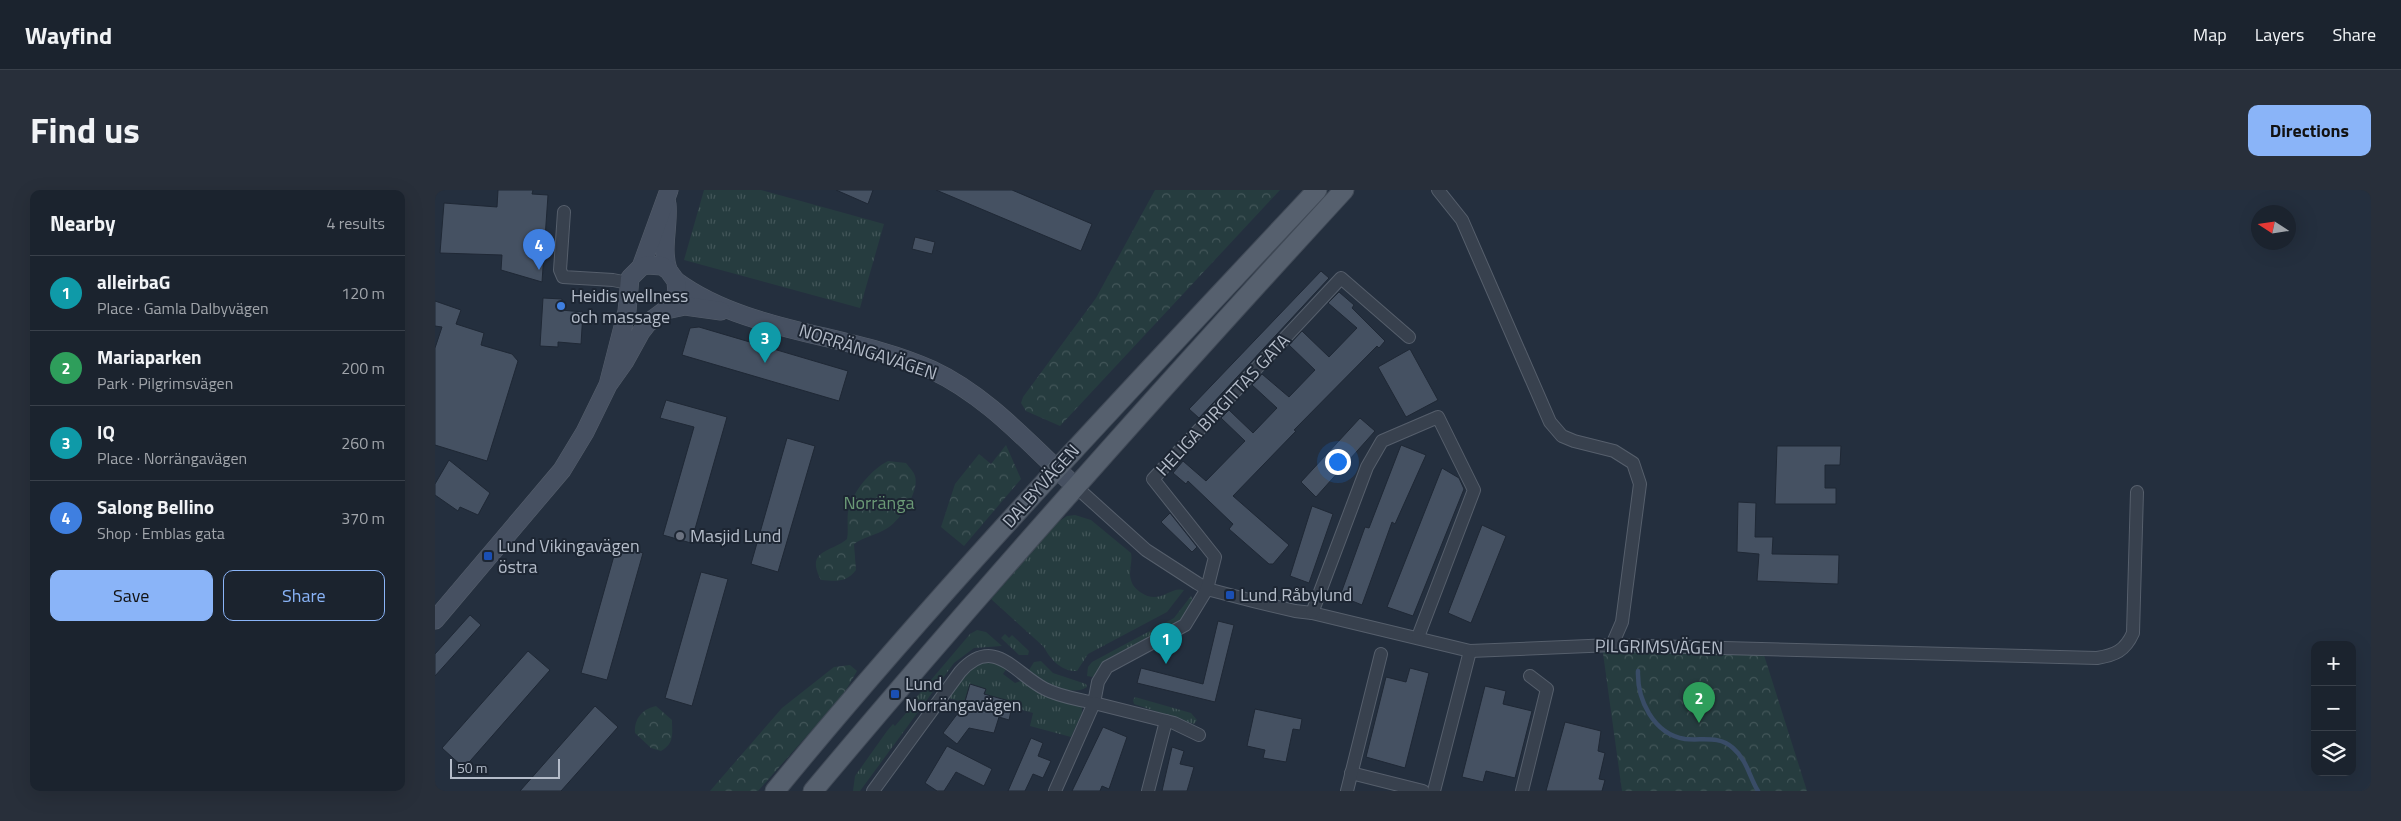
<!DOCTYPE html>
<meta charset="utf-8">
<style>
:root{--surface:#1b232e;--page:#282f3a;--text:#f1f3f6;--muted:#a0a4aa;--line:#39404a;--accent:#8ab4f8}
body{margin:0;font-family:"Titillium Web",sans-serif;background:var(--page);color:var(--text)}
.controls{position:absolute;right:15px;bottom:15px;display:grid;overflow:hidden;border-radius:10px;box-shadow:0 5px 20px #0002}
.controls button{width:45px;height:45px;display:grid;place-items:center;padding:0;border:0;border-bottom:1px solid var(--line);background:var(--surface);color:var(--text);font:25px sans-serif}
.compass{position:absolute;left:1816px;top:15px;width:45px;height:45px;border-radius:50%;background:var(--surface);box-shadow:0 5px 20px #0002;rotate:282deg}
.scale{position:absolute;left:15px;bottom:12px;width:110px;box-sizing:border-box;padding-left:5px;border:2px solid #b4bcc9;border-top:0;font-size:14px;line-height:18px;white-space:nowrap;color:#b4bcc9;-webkit-text-stroke:4px #1d2633;paint-order:stroke}
.you{position:absolute;left:902px;top:271px;width:18px;height:18px;margin:-12px;border:4px solid #fff;border-radius:50%;background:#1a73e8;box-shadow:0 0 0 8px #1a73e833}
.badge{display:grid;place-items:center;width:32px;height:32px;border-radius:50%;background:var(--accent);color:#fff;font-size:16px;font-weight:700}
.pin{position:absolute;translate:-50% -41px;filter:drop-shadow(0 1px 2px #0008)}
.pin::after{content:'';position:absolute;top:26px;width:18px;height:15px;background:inherit;clip-path:polygon(0 0,100% 0,50% 100%)}
.list{margin:0;padding:0;list-style:none}
h2{display:flex;justify-content:space-between;align-items:center;height:65px;margin:0;padding:0 20px;font-size:21px}
h2 small{font-size:16px;font-weight:400;color:var(--muted)}
.list li{display:grid;grid-template-columns:32px 1fr auto;gap:15px;align-items:center;box-sizing:border-box;height:75px;padding:0 20px;border-top:1px solid var(--line)}
.list b{display:block;font-size:19px;white-space:nowrap}
.list p{margin:0;font-size:16px;white-space:nowrap;color:var(--muted)}
.list em{font-size:16px;font-style:normal;color:var(--muted)}
.actions{display:flex;gap:10px;padding:15px 20px}
.actions a{flex:1;padding:11px 0;border:1px solid var(--accent);border-radius:10px;text-align:center;font-size:18px;color:var(--accent)}
.actions .main{background:var(--accent);color:#111}
.icon{flex:none;width:28px;height:28px;fill:none;stroke:currentColor;stroke-width:2;stroke-linecap:round;stroke-linejoin:round}
.map{position:relative;flex:none;width:1936px;height:601px;overflow:hidden;border-radius:10px}
header{display:flex;align-items:center;gap:30px;box-sizing:border-box;height:70px;padding:0 25px;background:var(--surface);border-bottom:1px solid var(--line)}
header strong{font-size:24px}
nav{display:flex;gap:28px;margin-inline-start:auto;font-size:18px}
.intro{display:flex;align-items:center;justify-content:space-between;box-sizing:border-box;height:120px;padding:0 30px}
h1{margin:0;font-size:35px}
.button{padding:12px 22px;border-radius:10px;background:var(--accent);color:#111;font-size:18px;font-weight:700}
main{display:flex;gap:30px;padding:0 30px}
aside{flex:1;background:var(--surface);border-radius:10px;box-shadow:0 5px 20px #0002}
.map>svg:first-child{display:block}
</style>
<header>
<strong>Wayfind</strong>
<nav><a>Map</a><a>Layers</a><a>Share</a></nav>
</header>
<div class="intro"><h1>Find us</h1><a class="button">Directions</a></div>
<main>
<aside>
<h2>Nearby<small>4 results</small></h2>
<ul class="list">
<li><span class="badge" style="background:#0f9aa8">1</span><div><b>alleirbaG</b><p>Place · Gamla Dalbyvägen</p></div><em>120 m</em></li>
<li><span class="badge" style="background:#2e9e5b">2</span><div><b>Mariaparken</b><p>Park · Pilgrimsvägen</p></div><em>200 m</em></li>
<li><span class="badge" style="background:#0f9aa8">3</span><div><b>IQ</b><p>Place · Norrängavägen</p></div><em>260 m</em></li>
<li><span class="badge" style="background:#3f7fe0">4</span><div><b>Salong Bellino</b><p>Shop · Emblas gata</p></div><em>370 m</em></li>
</ul>
<div class="actions"><a class="main">Save</a><a>Share</a></div>
</aside>
<div class="map">
<svg width="1936" height="601" viewBox="0 0 1936 601">
<defs>
<pattern id="grass-tufts" width="24" height="20" patternUnits="userSpaceOnUse" patternTransform="scale(1.25)"><rect width="24" height="20" fill="#263c3f"/><path d="M3 7l-1-3M5 7V3M7 7l1-3M15 17l-1-3M17 17v-4M19 17l1-3" fill="none" stroke="#435659"/></pattern>
<pattern id="forest-crowns" width="20" height="18" patternUnits="userSpaceOnUse" patternTransform="scale(1.25)"><rect width="20" height="18" fill="#263c3f"/><path d="M2 6a3 3 0 1 1 6 0M12 15a3 3 0 1 1 6 0" fill="none" stroke="#435659"/></pattern>
</defs>
<rect width="100%" height="100%" fill="#242f3e"/>
<!-- grass -->
<g fill="url(#grass-tufts)">
<polygon points="269,0 326,0 449,34 425,118 249,70"/>
<path d="M640,325L656,330L696,363C698,372 693,381 696,390C697,395 701,399 705,402C725,416 734,396 749,400L732,422L653,464L642,481C628,482 615,470 609,457L556,409L623,332L632,326Z"/>
<polygon points="756,406 758,412 749,429 672,469 658,487 652,486 653,477 657,472 739,428"/>
<polygon points="542,440 551,442 567,456 539,458 519,473 425,601 418,601 420,586 452,541 458,534 460,536 478,515 479,510 535,444"/>
<polygon points="570,444 574,448 577,445 594,461 593,465 584,465 566,448"/>
<path d="M606,471L618,483L651,494L652,497C637,508 606,491 594,480L599,472Z"/>
<path d="M558,472L572,478L568,484L580,493L588,490C604,506 625,509 647,515V523L636,547L595,536L598,523L584,519L585,513L558,507L548,514L551,499L535,494L529,512L513,508C525,492 536,471 558,472Z"/>
<polygon points="700,507 756,523 762,530 759,534 699,514 698,510"/>
</g>
<!-- forest -->
<g fill="url(#forest-crowns)">
<polygon points="720,0 845,0 625,236 591,221 586,213 588,207 661,108"/>
<polygon points="571,255 586,289 529,356 506,337 520,294 544,264 556,274"/>
<path d="M453,271L471,273C474,277 479,282 480,286C485,302 464,332 451,339C441,345 429,347 419,354L421,380C411,393 401,391 386,390C370,360 395,363 412,349C414,339 411,327 414,318C419,300 437,279 453,271Z"/>
<polygon points="1167,456 1329,465 1372,601 1187,601"/>
<polygon points="415,475 422,481 408,505 323,601 275,601 347,518 399,477"/>
<path d="M221,516L237,530C237,544 240,553 226,561L216,558L200,543C199,529 207,519 221,516Z"/>
</g>
<g fill="none" stroke-linecap="round" stroke-linejoin="round">
<!-- stream -->
<path stroke="#394c67" stroke-width="4.5" d="M1203,481C1202,509 1218,544 1250,549C1266,551 1284,545 1298,558C1312,570 1314,586 1323,601"/>
</g>
<!-- building -->
<g fill="#455162" stroke="#1f2835">
<polygon points="63,0 98,0 97,4 113,5 107,92 66,80 67,65 5,63 9,13 62,17"/>
<polygon points="401,0 438,0 433,14"/>
<polygon points="501,0 577,0 657,34 646,61"/>
<polygon points="480,47 500,52 497,64 477,59"/>
<polygon points="886,81 894,88 764,228 754,219"/>
<polygon points="904,102 919,115 917,118 950,151 944,158 942,156 859,240 861,241 798,306 854,355 838,374 834,374 794,339 798,334 753,291 751,294 738,283 748,271 771,291 810,251 786,228 794,220 818,243 842,218 817,195 827,184 854,207 880,180 854,155 867,141 894,167 922,138 893,113"/>
<polygon points="108,108 127,109 126,120 148,122 146,154 123,152 123,157 105,156"/>
<polygon points="0,111 26,120 21,134 49,143 46,155 77,164 83,171 52,271 0,255 0,158 7,137 0,136"/>
<polygon points="264,137 413,181 404,211 247,165 255,138"/>
<polygon points="975,159 1003,210 971,227 943,177"/>
<polygon points="231,210 292,227 256,353 228,345 259,237 225,228"/>
<polygon points="925,228 940,241 881,307 866,292"/>
<polygon points="352,248 380,256 343,382 316,374"/>
<polygon points="966,255 991,265 960,334 957,332 927,415 905,406 930,337 934,338"/>
<polygon points="1342,256 1406,256 1405,275 1390,275 1390,298 1401,298 1401,314 1340,314"/>
<polygon points="14,270 55,303 43,325 25,317 23,321 0,305 0,294"/>
<polygon points="1007,278 1024,288 1029,299 978,426 952,417"/>
<polygon points="1303,312 1321,313 1320,347 1338,347 1337,364 1404,365 1403,394 1322,391 1324,364 1302,362"/>
<polygon points="877,316 898,324 874,393 855,386"/>
<polygon points="735,323 762,357 757,362 726,332"/>
<polygon points="1047,335 1071,346 1036,433 1013,423"/>
<polygon points="182,355 208,363 172,490 146,483"/>
<polygon points="266,382 293,389 257,516 230,508"/>
<polygon points="35,425 46,435 0,486 0,464"/>
<polygon points="783,431 799,435 780,512 702,493 706,478 768,494"/>
<polygon points="93,461 115,480 29,578 7,558"/>
<polygon points="975,478 994,483 970,578 931,567 951,487 971,492"/>
<polygon points="535,494 551,499 549,504 578,512 574,530 564,527 559,543 534,538 522,554 508,543 529,515"/>
<polygon points="1050,496 1071,501 1068,514 1097,521 1080,588 1051,581 1048,592 1027,587"/>
<polygon points="160,516 183,537 126,601 85,601"/>
<polygon points="820,519 867,529 865,540 858,539 851,572 828,568 830,560 812,556"/>
<polygon points="1130,532 1166,541 1163,561 1170,563 1164,589 1170,590 1167,601 1111,601"/>
<polygon points="668,537 692,547 674,599 667,596 665,601 637,601"/>
<polygon points="596,548 608,553 603,566 616,571 608,588 598,584 590,601 573,601"/>
<polygon points="512,556 557,579 549,596 521,582 509,601 502,601 490,593"/>
<polygon points="737,557 749,561 745,574 759,577 752,601 727,601"/>
</g>
<g fill="none" stroke-linecap="round" stroke-linejoin="round">
<defs>
<g id="street">
<polyline points="1003,0 1027,30 1115,232 1127,246 1139,251 1179,261 1198,273 1205,294 1187,432 1177,455"/>
<polyline points="129,22 125,80 128,87 178,90 193,93"/>
<path d="M640,296L711,360L762,393L772,399L818,411L860,421L877,423L1035,461L1177,455L1662,468C1680,465 1690,461 1698,443L1702,302"/>
<polyline points="877,423 932,277 947,251 1003,227 1039,300 983,447"/>
<polyline points="916,583 988,601"/>
<path d="M438,601L525,482C559,444 580,484 610,499C625,507 643,509 659,513L663,492L672,477L750,435L772,399L780,367L718,289L906,88L974,147"/>
<polyline points="620,601 659,513 739,533 764,545"/>
<polyline points="713,601 731,531"/>
<polyline points="912,601 946,464"/>
<polyline points="999,601 1035,461"/>
<polyline points="1087,601 1112,499 1095,486"/>
</g>
<g id="secondary">
<path d="M232,14C234,37 226,58 233,80"/>
<polyline points="206,77 234,0"/>
<path d="M241,91C313,144 416,143 497,180C553,206 596,256 640,296"/>
<polyline points="231,120 250,116 286,121"/>
<polyline points="0,430 127,280 150,242 173,195 190,171 206,142 213,133 236,116 240,110 242,104 241,91 233,80 227,76 212,75 206,77 195,88 192,121 173,195"/>
</g>
<g id="primary">
<path d="M340,601C511,392 698,197 882,0"/>
<path d="M378,601C550,396 728,197 909,0"/>
</g>
</defs>
<!-- street casing -->
<use href="#street" stroke="#565f6c" stroke-width="14"/>
<!-- secondary casing -->
<use href="#secondary" stroke="#565f6c" stroke-width="19"/>
<!-- primary casing -->
<use href="#primary" stroke="#414a57" stroke-width="21"/>
<!-- street -->
<use href="#street" stroke="#38414e" stroke-width="12"/>
<!-- secondary -->
<use href="#secondary" stroke="#465061" stroke-width="18"/>
<!-- primary -->
<use href="#primary" stroke="#56606e" stroke-width="19"/>
</g>
<!-- markers -->
<circle fill="#3f7fe0" stroke="#1d2633" stroke-width="2" cx="126" cy="116" r="5"/>
<circle fill="#6b7280" stroke="#1d2633" stroke-width="2" cx="245" cy="346" r="5"/>
<g fill="#1a4fb4" stroke="#1d2633" stroke-width="2">
<rect x="48" y="361" width="10" height="10" rx="2.5"/>
<rect x="790" y="400" width="10" height="10" rx="2.5"/>
<rect x="455" y="499" width="10" height="10" rx="2.5"/>
</g>
<g text-anchor="middle" stroke-width="4" stroke-linejoin="round" paint-order="stroke">
<!-- poi labels -->
<g font-size="18" fill="#b4bcc9" stroke="#1d2633" text-anchor="start">
<text x="136" y="112">Heidis wellness<tspan x="136" dy="21">och massage</tspan></text>
<text x="255" y="352">Masjid Lund</text>
<text x="63" y="362">Lund Vikingavägen<tspan x="63" dy="21">östra</tspan></text>
<text x="805" y="411">Lund Råbylund</text>
<text x="470" y="500">Lund<tspan x="470" dy="21">Norrängavägen</tspan></text>
</g>
<!-- street labels -->
<g font-size="18" fill="#b4bcc9" stroke="#1d2633">
<text transform="translate(433 162) rotate(18)" y="6">NORRÄNGAVÄGEN</text>
<text transform="translate(788 215) rotate(-47)" y="6">HELIGA BIRGITTAS GATA</text>
<text transform="translate(606 296) rotate(-48)" y="6">DALBYVÄGEN</text>
<text transform="translate(1224 457) rotate(1)" y="6">PILGRIMSVÄGEN</text>
</g>
<!-- park labels -->
<g font-size="18" fill="#6b9a76" stroke="#1d2633">
<text x="444" y="319">Norränga</text>
</g>
</g>
</svg>
<div class="controls">
<button>+</button>
<button>−</button>
<button><svg class="icon" aria-label="layers" viewBox="0 0 24 24"><path d="M12 4l9 5-9 5-9-5zM3 14l9 5 9-5"/></svg></button>
</div>
<svg class="compass" viewBox="-18 -18 36 36"><path d="M0-13l5 13h-10z" fill="#e53935"/><path d="M0 13l5-13h-10z" fill="#a0a4aa"/></svg>
<div class="scale">50 m</div>
<div class="you"></div>
<div class="pin badge" style="left:731px;top:474px;background:#0f9aa8">1</div>
<div class="pin badge" style="left:1264px;top:533px;background:#2e9e5b">2</div>
<div class="pin badge" style="left:330px;top:173px;background:#0f9aa8">3</div>
<div class="pin badge" style="left:104px;top:80px;background:#3f7fe0">4</div>
</div>
</main>
